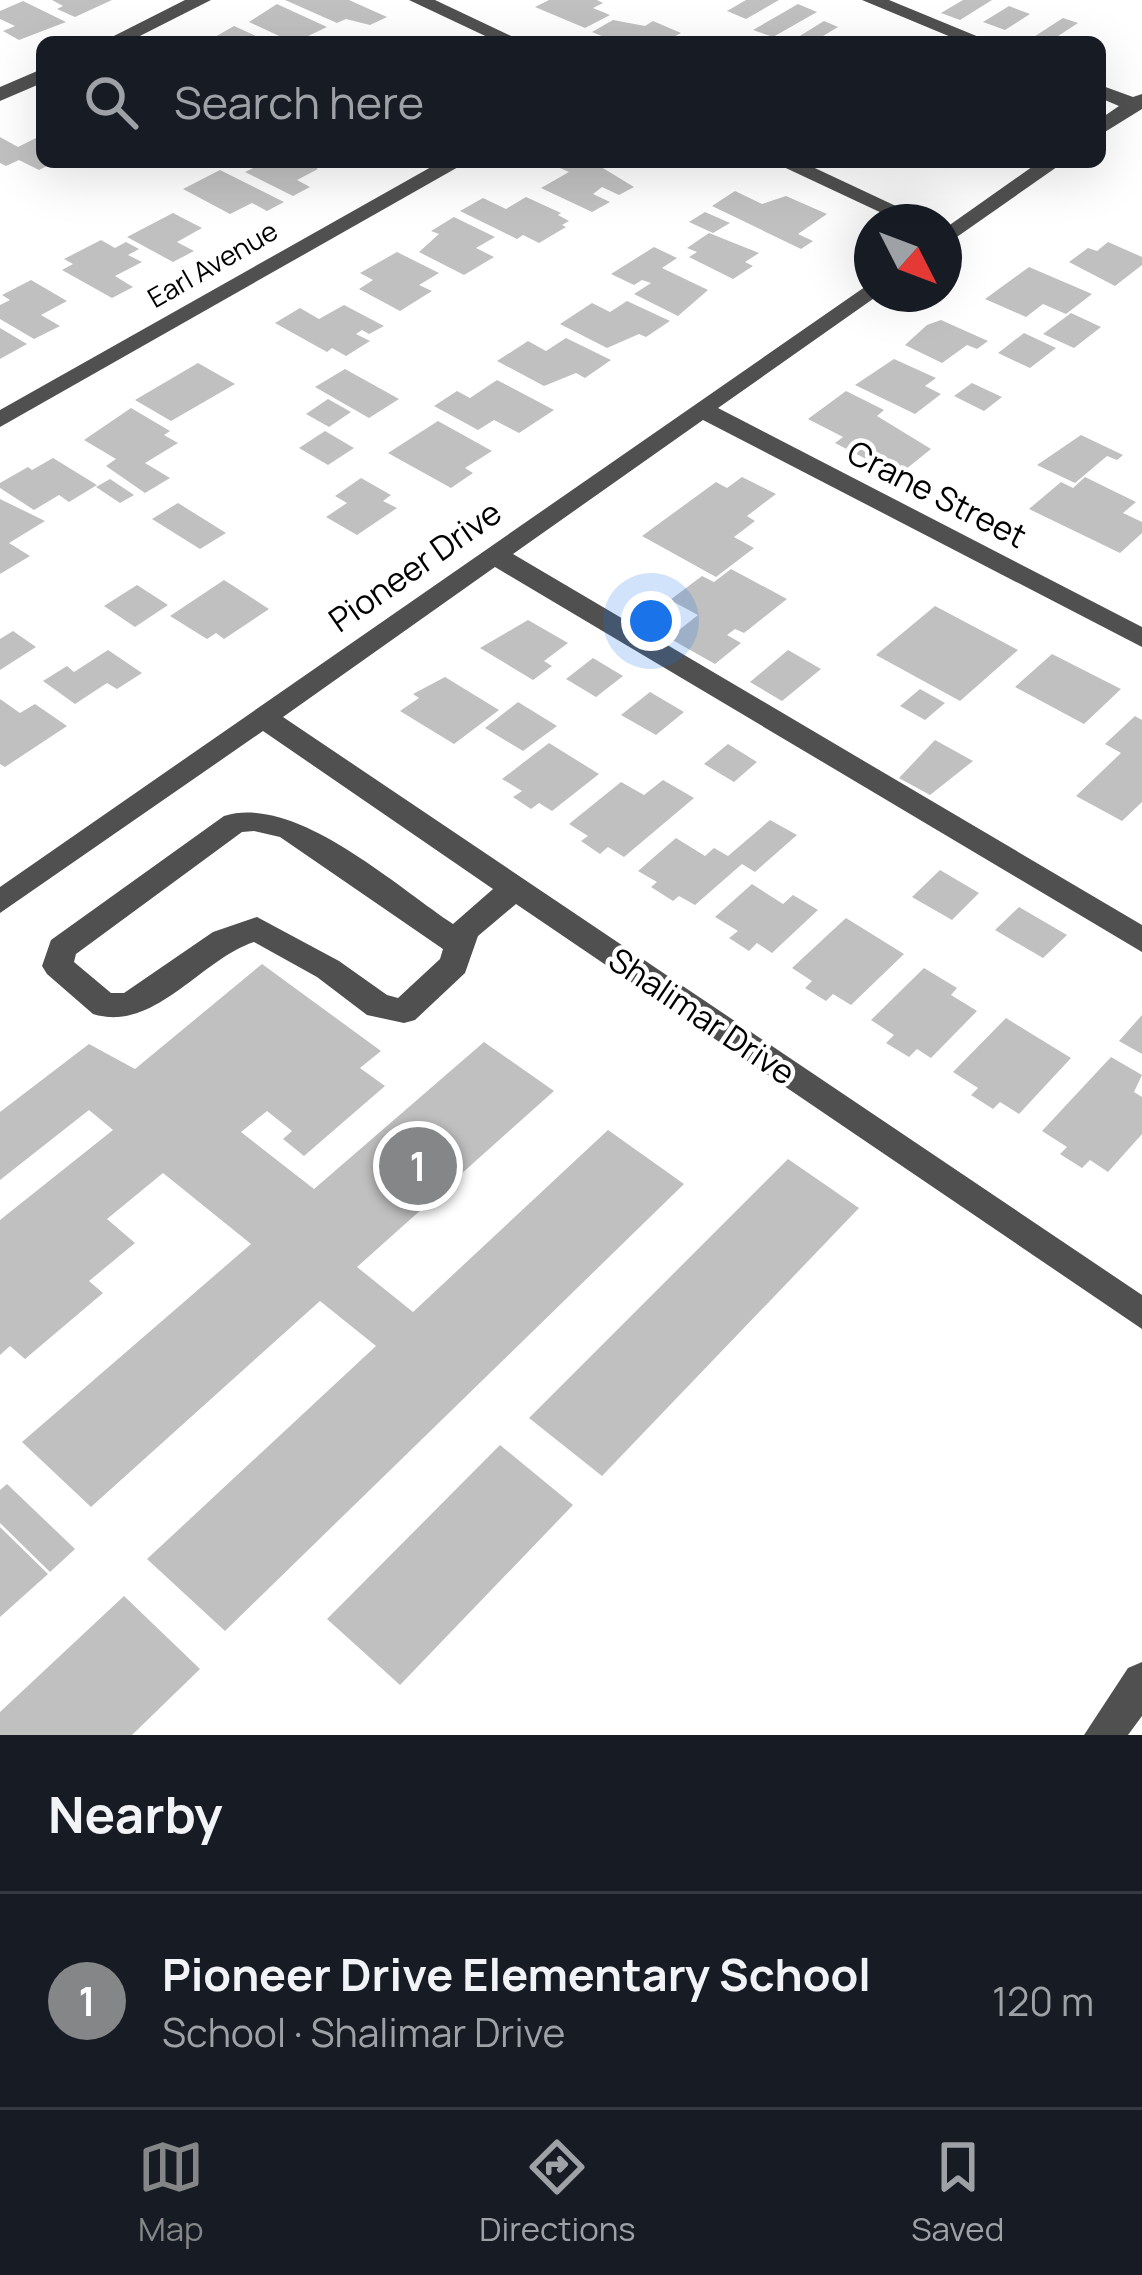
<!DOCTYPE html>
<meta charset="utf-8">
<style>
:root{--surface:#171b24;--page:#20242c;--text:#f1f3f6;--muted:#9ea1a6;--line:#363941;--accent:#858687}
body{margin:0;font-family:Manrope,sans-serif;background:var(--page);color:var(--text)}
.compass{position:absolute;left:854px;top:204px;width:108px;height:108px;border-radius:50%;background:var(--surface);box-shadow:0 12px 48px #0002;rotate:132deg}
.you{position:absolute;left:651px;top:621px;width:42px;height:42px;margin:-30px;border:9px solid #fff;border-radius:50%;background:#1a73e8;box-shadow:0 0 0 18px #1a73e833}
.badge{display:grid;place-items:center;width:78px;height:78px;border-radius:50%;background:var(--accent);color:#fff;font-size:39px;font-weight:700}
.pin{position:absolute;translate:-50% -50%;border:6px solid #fff;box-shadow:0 3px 12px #0006}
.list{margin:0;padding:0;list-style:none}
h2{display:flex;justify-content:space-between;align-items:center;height:156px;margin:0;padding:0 48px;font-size:51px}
h2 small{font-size:39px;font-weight:400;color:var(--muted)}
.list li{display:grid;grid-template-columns:78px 1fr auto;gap:36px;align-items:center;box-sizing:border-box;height:216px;padding:0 48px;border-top:3px solid var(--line)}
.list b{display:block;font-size:45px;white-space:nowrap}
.list p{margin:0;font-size:39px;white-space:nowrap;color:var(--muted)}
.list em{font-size:39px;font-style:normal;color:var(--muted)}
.icon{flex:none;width:66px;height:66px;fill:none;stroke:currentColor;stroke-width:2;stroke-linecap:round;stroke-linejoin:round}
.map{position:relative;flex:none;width:1142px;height:1735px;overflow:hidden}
.search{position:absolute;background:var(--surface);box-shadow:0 12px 48px #0002;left:36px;right:36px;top:36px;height:132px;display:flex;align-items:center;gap:30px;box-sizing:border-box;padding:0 42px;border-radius:18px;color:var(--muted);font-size:45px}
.sheet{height:372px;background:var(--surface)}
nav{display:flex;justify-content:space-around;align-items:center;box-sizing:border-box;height:168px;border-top:3px solid var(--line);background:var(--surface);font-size:33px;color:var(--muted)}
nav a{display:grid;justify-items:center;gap:6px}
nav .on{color:var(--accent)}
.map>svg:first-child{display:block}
</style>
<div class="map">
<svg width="1142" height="1735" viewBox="0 0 1142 1735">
<rect width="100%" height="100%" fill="#fff"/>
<!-- building -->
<g fill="#c0c0c0">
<polygon points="52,0 112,0 75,17 57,9 63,6"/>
<polygon points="285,0 349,0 387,17 370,25 346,19 337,23"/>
<polygon points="549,0 597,0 603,3 593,8 610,15 585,28 535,7"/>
<polygon points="746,0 779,0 746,19 727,11"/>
<polygon points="963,0 992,0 960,20 941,13"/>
<polygon points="23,1 66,22 19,40 3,31 15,26 0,19 0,11"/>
<polygon points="277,4 327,27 306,37 316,42 292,42 249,22"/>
<polygon points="798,4 817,12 773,37 753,30"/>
<polygon points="1009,6 1030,14 1005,30 983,22"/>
<polygon points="1063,18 1078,23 1049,42 1026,42"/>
<polygon points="613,20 645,26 653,21 681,33 664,42 616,42 592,32"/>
<polygon points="824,21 838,27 813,42 790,42"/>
<polygon points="234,26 269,42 206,42"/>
<polygon points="42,135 42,162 55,162 39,170 19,160 6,166 0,163 0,137 18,147"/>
<polygon points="249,162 305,162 318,169 297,180 310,187 293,196 245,172 257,166"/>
<polygon points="546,162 593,162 634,187 619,195 602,187 593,194 610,202 592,212 541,188 569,172"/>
<polygon points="220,170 284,202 267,211 252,203 230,214 183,189"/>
<polygon points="735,191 762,204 786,196 827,214 798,234 813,241 801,249 712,206"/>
<polygon points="526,197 561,213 558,215 569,221 562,225 566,227 539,243 523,235 517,239 460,211 483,198 506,209"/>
<polygon points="705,212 730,223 713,233 689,222"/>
<polygon points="173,213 202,228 177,242 194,251 173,262 127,237"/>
<polygon points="454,217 495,237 476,248 494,257 464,275 419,252 439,234 431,231"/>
<polygon points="709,233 759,253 745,262 753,266 733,279 689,257 697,252 687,248"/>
<polygon points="101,240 115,248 126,242 139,249 128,255 142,262 115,276 133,287 112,298 62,270 73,264 64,259"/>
<polygon points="1108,242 1142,257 1142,265 1115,286 1069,262 1088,248 1097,251"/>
<polygon points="654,247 677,258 662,268 708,290 678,316 634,294 651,283 642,280 634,285 611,274"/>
<polygon points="397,252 439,273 419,285 432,291 400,311 359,289 373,280 360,273"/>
<polygon points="1029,267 1092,294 1066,314 1043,304 1026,317 985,299"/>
<polygon points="31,280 67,301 41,315 60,326 34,339 0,319 0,305 10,300 2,295"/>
<polygon points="627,301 670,321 646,337 639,334 607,348 560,324 592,303 610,312"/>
<polygon points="344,305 384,326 369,334 362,330 356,334 370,341 346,356 332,348 327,352 275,323 300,308 319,319"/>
<polygon points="1071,313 1101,327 1074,348 1043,334"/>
<polygon points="941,320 988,341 977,349 967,345 942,363 905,345 927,325"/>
<polygon points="0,328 27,344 0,359"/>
<polygon points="1024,333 1056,348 1030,368 998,353"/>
<polygon points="566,338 611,360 585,378 576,373 544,386 497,361 528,341 546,351"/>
<polygon points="894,359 936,378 925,386 941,394 915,414 855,385"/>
<polygon points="198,363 235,384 171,421 135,400"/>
<polygon points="345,369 399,399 369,418 315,387"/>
<polygon points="497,380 554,410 519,433 494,420 478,430 434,406 457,391 470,398"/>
<polygon points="972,383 1002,397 984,411 954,396"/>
<polygon points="846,391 884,410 877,416 931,449 906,469 876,454 868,460 835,443 843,437 808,419"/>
<polygon points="328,399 351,412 329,427 306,414"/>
<polygon points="131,408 170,431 164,435 178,443 145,463 170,478 145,493 106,466 116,459 84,440"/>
<polygon points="438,421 492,451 465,468 473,473 451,488 388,453"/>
<polygon points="325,431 354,448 328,465 299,448"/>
<polygon points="1081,435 1123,455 1117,460 1107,456 1075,483 1037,465"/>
<polygon points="53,458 97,485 69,502 59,495 34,510 0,488 0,483 28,467 32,470"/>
<polygon points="742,477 776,494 747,516 755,521 734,537 754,548 716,577 642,536 716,482 727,488"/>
<polygon points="1085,477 1136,502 1123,513 1142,522 1142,533 1120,553 1029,509 1061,482 1073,488"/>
<polygon points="361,478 391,495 383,501 397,508 357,535 326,517 347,503 335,496"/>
<polygon points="110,479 134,495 120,503 96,487"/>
<polygon points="0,499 45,521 9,543 30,556 0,574"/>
<polygon points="178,503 226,533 200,549 152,519"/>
<polygon points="731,569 787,599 744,633 735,629 727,635 741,643 715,664 669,638 698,615 670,600 702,576 714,582"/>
<polygon points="224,580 269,609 224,639 216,633 207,639 170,616"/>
<polygon points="137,585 168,605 135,627 104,606"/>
<polygon points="935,606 1018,650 960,701 876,655"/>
<polygon points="528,620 568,643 544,661 552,666 533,680 480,648"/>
<polygon points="13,631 36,647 0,670 0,639"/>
<polygon points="108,650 142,673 117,689 107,683 75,704 43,681 67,666 74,672"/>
<polygon points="788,650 821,669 782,701 750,682"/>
<polygon points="1052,654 1121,689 1084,724 1015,687"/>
<polygon points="593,658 623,676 596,697 566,679"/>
<polygon points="445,677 499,710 454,744 400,711 419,698 413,694"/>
<polygon points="920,689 945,703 925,720 900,706"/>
<polygon points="650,692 684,712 656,735 621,715"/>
<polygon points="0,699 20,713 35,704 67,726 5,767 0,764"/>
<polygon points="518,702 557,726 523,751 485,728"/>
<polygon points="1135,716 1142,720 1142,802 1122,821 1076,796 1121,753 1105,744"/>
<polygon points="935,740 973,761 930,795 899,778"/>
<polygon points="549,743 599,774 552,811 539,803 531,809 513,797 522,791 502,779"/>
<polygon points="728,744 757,762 734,782 704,764"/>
<polygon points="663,780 694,798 624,857 608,847 600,854 581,841 588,836 569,824 621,782 644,795"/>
<polygon points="770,820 797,835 755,872 742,864 695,905 679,896 673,901 651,887 657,882 638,871 676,838 705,856 714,848 728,856"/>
<polygon points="940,870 979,893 952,920 912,897"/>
<polygon points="752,884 783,904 793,895 818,910 772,953 757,943 749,951 729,938 738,931 715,917"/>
<polygon points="1019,907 1067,935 1043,958 995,930"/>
<polygon points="846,918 904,954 851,1005 833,994 826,1001 805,988 812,981 792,968"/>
<polygon points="262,964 381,1051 360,1068 385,1086 304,1156 283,1139 292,1131 267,1111 241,1132 314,1189 484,1042 554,1091 357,1267 413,1312 608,1130 684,1184 225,1631 147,1559 376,1346 320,1301 91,1507 22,1442 251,1244 163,1173 107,1219 135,1243 89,1281 103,1293 25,1359 10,1346 0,1355 0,1220 113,1130 89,1110 0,1180 0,1112 89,1044 135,1069"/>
<polygon points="924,968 957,988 951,995 977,1011 931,1058 917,1049 909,1057 886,1043 894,1035 871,1020"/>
<polygon points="1142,1015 1142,1054 1119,1041"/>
<polygon points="1006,1018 1071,1058 1019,1114 1000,1102 993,1109 971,1095 978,1088 953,1072"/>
<polygon points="1111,1057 1142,1075 1134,1092 1142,1097 1142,1134 1108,1172 1090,1160 1082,1168 1060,1154 1067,1147 1042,1131"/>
<polygon points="788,1159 859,1208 602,1476 529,1418"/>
<polygon points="500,1445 573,1505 400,1685 327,1619"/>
<polygon points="7,1484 75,1549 50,1572 0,1523 0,1490"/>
<polygon points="0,1527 48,1574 0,1617"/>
<polygon points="124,1596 200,1669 132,1735 0,1735 0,1712"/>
</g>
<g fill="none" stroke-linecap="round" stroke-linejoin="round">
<!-- minor -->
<g fill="#505050" fill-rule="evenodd">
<polygon points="185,0 211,0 128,42 102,42"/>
<polygon points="409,0 435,0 524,42 498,42"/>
<polygon points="862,0 889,0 991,42 963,42"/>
<polygon points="42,69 42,83 0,101 0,87"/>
<polygon points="1100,85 1133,97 1142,94 1142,109 1100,135 1100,119 1119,106 1100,98"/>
<polygon points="440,162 467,162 0,427 0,410"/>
<polygon points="773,162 802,162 930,222 901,222"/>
<polygon points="1039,162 1064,162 944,246 944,229"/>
<path d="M872,282V294H880L718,408L1142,627V647L703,420L513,554L1142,925V952L495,567L283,717L1142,1295V1329L516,904L478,936L465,973L415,1020L404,1023L367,1015L317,977L254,942C200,960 154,1033 93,1014L47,974L42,966L51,940L224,816C295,794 394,885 453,924L493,889L263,731L0,913V887ZM254,831L280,837L443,949L440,959L398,998L387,995L339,961L257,917L213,932L124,993H111L74,962L76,954L242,832Z"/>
<polygon points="1142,1662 1142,1716 1128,1735 1084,1735 1128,1668"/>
</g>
</g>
<g text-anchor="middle" stroke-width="9" stroke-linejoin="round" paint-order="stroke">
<!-- far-street labels -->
<g font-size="27" fill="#000" stroke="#fff">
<text transform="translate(213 265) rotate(-30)" y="9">Earl Avenue</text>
</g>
<!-- street labels -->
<g font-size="33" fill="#000" stroke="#fff">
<text transform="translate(937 494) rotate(27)" y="12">Crane Street</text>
<text transform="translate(415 566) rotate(-35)" y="12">Pioneer Drive</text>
<text transform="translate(702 1016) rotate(34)" y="12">Shalimar Drive</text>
</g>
</g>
</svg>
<svg class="compass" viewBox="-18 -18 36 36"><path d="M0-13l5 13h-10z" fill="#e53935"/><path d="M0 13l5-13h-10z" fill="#9ea1a6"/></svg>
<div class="you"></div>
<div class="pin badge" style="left:418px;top:1166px">1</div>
<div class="search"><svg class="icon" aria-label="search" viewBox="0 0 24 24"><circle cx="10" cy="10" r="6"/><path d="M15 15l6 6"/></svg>Search here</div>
</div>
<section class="sheet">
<h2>Nearby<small></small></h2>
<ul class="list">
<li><span class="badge">1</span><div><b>Pioneer Drive Elementary School</b><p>School · Shalimar Drive</p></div><em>120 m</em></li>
</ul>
</section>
<nav>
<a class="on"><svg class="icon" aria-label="map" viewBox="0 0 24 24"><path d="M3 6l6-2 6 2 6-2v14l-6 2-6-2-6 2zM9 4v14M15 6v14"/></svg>Map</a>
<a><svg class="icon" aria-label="directions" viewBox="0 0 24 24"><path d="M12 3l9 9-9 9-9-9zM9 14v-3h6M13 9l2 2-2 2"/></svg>Directions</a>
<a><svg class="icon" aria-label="saved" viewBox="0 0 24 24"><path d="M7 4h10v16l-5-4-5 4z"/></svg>Saved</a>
</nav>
